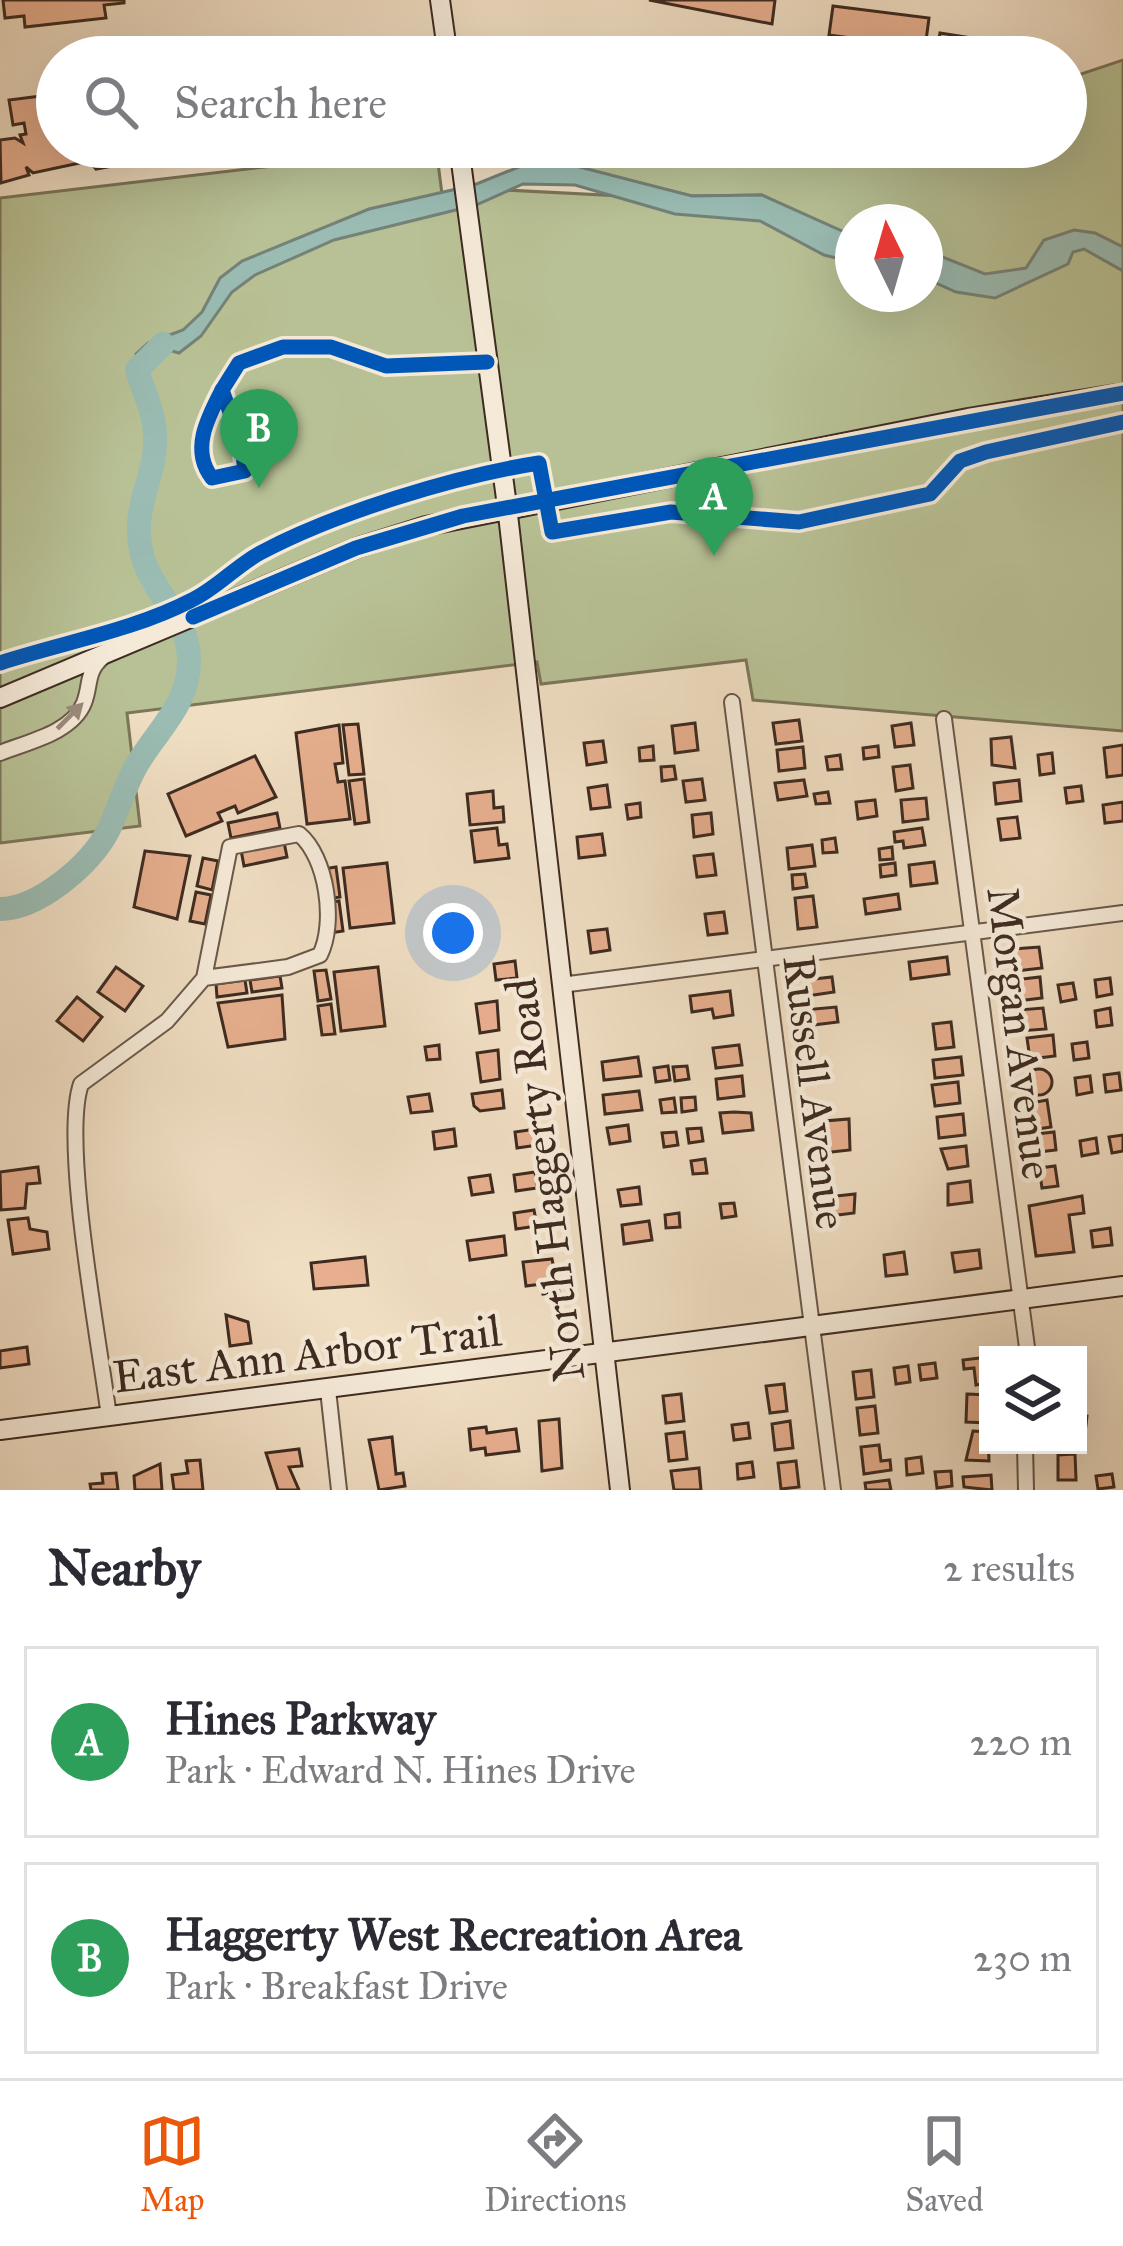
<!DOCTYPE html>
<meta charset="utf-8">
<style>
:root{--surface:#fff;--page:#f2f2f3;--text:#2b2b33;--muted:#7c7c81;--line:#e1e1e2;--accent:#ea580c}
body{margin:0;font-family:"IM FELL Great Primer",serif;background:var(--page);color:var(--text)}
.controls{position:absolute;right:36px;bottom:36px;display:grid;overflow:hidden;border-radius:0px;box-shadow:0 12px 48px #0002}
.controls button{width:108px;height:108px;display:grid;place-items:center;padding:0;border:0;border-bottom:3px solid var(--line);background:var(--surface);color:var(--text);font:60px sans-serif}
.compass{position:absolute;left:835px;top:204px;width:108px;height:108px;border-radius:50%;background:var(--surface);box-shadow:0 12px 48px #0002;rotate:355deg}
.you{position:absolute;left:453px;top:933px;width:42px;height:42px;margin:-30px;border:9px solid #fff;border-radius:50%;background:#1a73e8;box-shadow:0 0 0 18px #1a73e833}
.badge{display:grid;place-items:center;width:78px;height:78px;border-radius:50%;background:var(--accent);color:#fff;font-size:39px;font-weight:700}
.pin{position:absolute;translate:-50% -99px;filter:drop-shadow(0 3px 6px #0008)}
.pin::after{content:'';position:absolute;top:63px;width:42px;height:36px;background:inherit;clip-path:polygon(0 0,100% 0,50% 100%)}
.list{margin:0;padding:0;list-style:none}
h2{display:flex;justify-content:space-between;align-items:center;height:156px;margin:0;padding:0 48px;font-size:51px}
h2 small{font-size:39px;font-weight:400;color:var(--muted)}
.list li{display:grid;grid-template-columns:78px 1fr auto;gap:36px;align-items:center;box-sizing:border-box;height:192px;margin:0 24px 24px;padding:0 24px;border:3px solid var(--line);border-radius:0px}
.list b{display:block;font-size:45px;white-space:nowrap}
.list p{margin:0;font-size:39px;white-space:nowrap;color:var(--muted)}
.list em{font-size:39px;font-style:normal;color:var(--muted)}
.icon{flex:none;width:66px;height:66px;fill:none;stroke:currentColor;stroke-width:2;stroke-linecap:round;stroke-linejoin:round}
.map{position:relative;flex:none;width:1123px;height:1490px;overflow:hidden}
.search{position:absolute;background:var(--surface);box-shadow:0 12px 48px #0002;left:36px;right:36px;top:36px;height:132px;display:flex;align-items:center;gap:30px;box-sizing:border-box;padding:0 42px;border-radius:66px;color:var(--muted);font-size:45px}
.sheet{height:588px;background:var(--surface)}
nav{display:flex;justify-content:space-around;align-items:center;box-sizing:border-box;height:168px;border-top:3px solid var(--line);background:var(--surface);font-size:33px;color:var(--muted)}
nav a{display:grid;justify-items:center;gap:6px}
nav .on{color:var(--accent)}
.map>svg:first-child{display:block}
</style>
<div class="map">
<svg width="1123" height="1490" viewBox="0 0 1123 1490">
<rect width="100%" height="100%" fill="#f0dec3"/>
<filter id="stains"><feTurbulence type="fractalNoise" baseFrequency=".00167" numOctaves="4"/><feColorMatrix values="0 0 0 0 .2 0 0 0 0 .09 0 0 0 0 .02 0 0 0 .5 -.17"/></filter>
<radialGradient id="worn" r=".72"><stop offset=".6" stop-color="#630" stop-opacity="0"/><stop offset="1" stop-color="#630" stop-opacity=".3"/></radialGradient>
<!-- green -->
<path fill="#b8c195" stroke="#7b765a" stroke-width="3" fill-rule="evenodd" d="M1123,60V731L753,700L746,660L541,684L537,662L127,713L140,826L0,843V198L436,147L442,194L486,189L779,204L762,195L692,196L542,160H504L486,147H1066V79ZM853,222H925V294H853Z"/>
<!-- water -->
<g fill="#9abcb3" stroke="#758278" stroke-width="3">
<polygon points="531,162 572,165 692,196 762,195 853,236 853,262 824,255 760,221 675,214 575,185 523,184 476,205 334,240 255,275 232,292 201,336 179,353 165,349 151,363 138,365 136,354 148,343 183,330 202,312 220,278 242,261 369,209 474,185"/>
<polygon points="1074,230 1095,233 1123,247 1123,271 1084,249 1073,252 1068,264 995,298 956,292 925,278 925,250 985,274 1026,268 1044,240"/>
</g>
<g fill="none" stroke-linecap="round" stroke-linejoin="round">
<!-- river -->
<path stroke="#9abcb3" stroke-width="24" d="M0,909C38,909 90,865 108,831C119,809 125,784 138,763C158,729 190,704 189,658C188,619 154,594 143,558C129,508 155,483 155,441C156,416 144,393 137,370L163,344"/>
</g>
<!-- building -->
<g fill="#e7af8f" stroke="#3e2b20" stroke-width="3">
<polygon points="3,0 124,0 124,3 104,5 106,18 25,27 24,16 5,18"/>
<polygon points="649,0 775,0 772,24"/>
<polygon points="833,6 929,18 925,48 829,35"/>
<polygon points="940,33 1036,48 1034,57 936,57"/>
<polygon points="57,94 57,147 154,147 155,158 96,169 89,161 33,173 26,167 29,175 1,183 0,140 15,138 23,143 20,135 26,134 24,123 13,125 9,100"/>
<polygon points="281,147 330,147 330,149 282,155"/>
<polygon points="799,720 802,741 776,744 773,723"/>
<polygon points="695,723 698,750 675,753 672,726"/>
<polygon points="911,723 914,745 895,747 892,726"/>
<polygon points="358,724 364,774 349,775 343,725"/>
<polygon points="339,725 343,763 335,764 338,782 345,781 350,819 307,824 296,733"/>
<polygon points="1011,737 1015,768 992,765 991,739"/>
<polygon points="603,741 606,762 587,765 584,743"/>
<polygon points="1123,745 1123,775 1107,777 1104,748"/>
<polygon points="653,746 654,760 640,761 639,748"/>
<polygon points="878,746 879,757 864,759 863,748"/>
<polygon points="803,747 805,768 779,771 777,750"/>
<polygon points="1052,753 1054,773 1040,775 1038,755"/>
<polygon points="840,755 842,769 828,770 826,757"/>
<polygon points="255,756 276,797 238,813 235,806 218,813 222,821 186,836 168,794"/>
<polygon points="910,765 913,788 896,791 893,767"/>
<polygon points="674,766 676,779 662,781 661,767"/>
<polygon points="364,779 369,822 355,824 349,781"/>
<polygon points="702,779 705,800 686,802 683,781"/>
<polygon points="804,780 807,796 778,800 775,783"/>
<polygon points="1019,780 1021,801 996,804 994,783"/>
<polygon points="607,785 610,807 591,809 588,788"/>
<polygon points="1081,786 1083,801 1067,803 1065,788"/>
<polygon points="493,791 494,808 503,807 504,822 470,825 467,794"/>
<polygon points="828,792 830,803 816,804 814,794"/>
<polygon points="926,798 928,819 903,822 901,800"/>
<polygon points="875,800 877,816 858,819 856,802"/>
<polygon points="1123,802 1123,821 1105,823 1103,805"/>
<polygon points="640,803 641,817 628,819 626,805"/>
<polygon points="277,813 280,828 231,838 228,823"/>
<polygon points="711,813 713,834 694,837 692,815"/>
<polygon points="1017,817 1020,838 1001,840 998,819"/>
<polygon points="497,828 499,845 507,844 509,858 475,862 471,831"/>
<polygon points="922,828 925,845 904,848 903,841 895,842 894,832"/>
<polygon points="602,834 605,855 579,858 577,837"/>
<polygon points="835,838 837,852 823,853 822,840"/>
<polygon points="284,842 287,857 244,866 241,850"/>
<polygon points="812,845 815,866 789,869 787,848"/>
<polygon points="892,847 893,859 880,860 879,849"/>
<polygon points="145,851 190,856 177,919 134,907"/>
<polygon points="713,854 716,875 697,877 694,856"/>
<polygon points="203,858 218,861 212,890 197,886"/>
<polygon points="934,862 937,883 911,886 909,865"/>
<polygon points="387,863 394,923 350,928 343,868"/>
<polygon points="895,863 896,875 881,877 880,865"/>
<polygon points="336,867 340,897 327,899 323,869"/>
<polygon points="805,874 807,887 793,889 792,875"/>
<polygon points="196,892 211,895 205,924 190,921"/>
<polygon points="898,894 900,909 866,914 864,899"/>
<polygon points="813,896 817,927 798,929 795,898"/>
<polygon points="339,901 343,931 330,933 326,903"/>
<polygon points="724,912 727,933 708,935 705,914"/>
<polygon points="607,929 610,950 591,953 588,931"/>
<polygon points="1039,947 1042,968 1016,971 1014,949"/>
<polygon points="947,957 949,974 911,979 909,962"/>
<polygon points="515,961 517,978 496,980 494,964"/>
<polygon points="116,967 143,986 125,1011 98,992"/>
<polygon points="378,967 385,1026 341,1031 334,972"/>
<polygon points="326,970 331,999 318,1001 314,971"/>
<polygon points="280,976 282,988 252,992 250,980"/>
<polygon points="832,977 834,992 807,996 805,980"/>
<polygon points="1040,977 1042,998 1017,1001 1014,980"/>
<polygon points="1110,978 1112,994 1097,997 1095,980"/>
<polygon points="245,980 247,993 217,997 216,984"/>
<polygon points="1073,983 1076,999 1061,1002 1058,985"/>
<polygon points="730,991 733,1015 714,1018 712,1009 692,1012 690,996"/>
<polygon points="282,995 285,1039 228,1047 218,1003"/>
<polygon points="77,997 102,1017 83,1041 57,1021"/>
<polygon points="497,1001 499,1030 480,1033 476,1004"/>
<polygon points="331,1004 335,1034 322,1035 318,1006"/>
<polygon points="836,1007 838,1022 805,1026 803,1010"/>
<polygon points="1043,1008 1046,1029 1020,1031 1018,1010"/>
<polygon points="1110,1008 1112,1025 1097,1027 1095,1011"/>
<polygon points="951,1022 954,1047 936,1049 933,1024"/>
<polygon points="1053,1035 1055,1056 1030,1059 1027,1038"/>
<polygon points="1087,1042 1089,1058 1074,1060 1072,1044"/>
<polygon points="439,1045 440,1059 427,1060 425,1047"/>
<polygon points="739,1045 742,1065 716,1068 713,1048"/>
<polygon points="498,1050 500,1079 481,1082 477,1053"/>
<polygon points="638,1057 641,1076 604,1080 602,1062"/>
<polygon points="961,1057 963,1075 935,1078 933,1060"/>
<polygon points="668,1066 670,1080 656,1082 654,1068"/>
<polygon points="687,1066 689,1079 675,1081 673,1067"/>
<circle cx="1039" cy="1082" r="13"/>
<polygon points="1119,1073 1121,1090 1106,1092 1104,1075"/>
<polygon points="742,1076 744,1096 718,1099 716,1079"/>
<polygon points="1090,1076 1092,1092 1077,1095 1075,1078"/>
<polygon points="958,1082 960,1103 935,1106 932,1085"/>
<polygon points="502,1090 504,1108 480,1111 474,1106 472,1094"/>
<polygon points="639,1091 642,1110 605,1114 603,1095"/>
<polygon points="429,1094 432,1111 411,1113 408,1097"/>
<polygon points="695,1097 696,1110 682,1112 681,1098"/>
<polygon points="674,1098 676,1112 662,1113 660,1100"/>
<polygon points="1047,1100 1051,1127 1037,1129 1030,1117 1031,1103"/>
<polygon points="734,1112 751,1113 753,1130 723,1133 720,1113"/>
<polygon points="963,1114 965,1135 939,1138 937,1117"/>
<polygon points="849,1119 850,1150 822,1153 825,1121"/>
<polygon points="628,1125 630,1141 610,1144 607,1128"/>
<polygon points="701,1128 703,1141 689,1143 687,1129"/>
<polygon points="454,1129 456,1146 435,1149 433,1132"/>
<polygon points="536,1129 538,1145 517,1148 515,1132"/>
<polygon points="676,1132 678,1145 664,1147 662,1133"/>
<polygon points="1054,1132 1056,1150 1038,1152 1036,1134"/>
<polygon points="1123,1135 1123,1151 1112,1153 1109,1137"/>
<polygon points="1096,1138 1098,1153 1082,1156 1080,1141"/>
<polygon points="966,1146 968,1166 948,1169 941,1149"/>
<polygon points="705,1159 707,1173 693,1174 691,1161"/>
<polygon points="1055,1166 1058,1186 1042,1188 1039,1168"/>
<polygon points="38,1167 40,1183 27,1184 25,1208 1,1210 0,1172"/>
<polygon points="535,1172 537,1188 516,1191 514,1175"/>
<polygon points="490,1175 493,1192 472,1195 469,1178"/>
<polygon points="970,1181 972,1202 948,1205 948,1184"/>
<polygon points="639,1187 641,1204 621,1206 618,1190"/>
<polygon points="855,1194 854,1213 830,1216 827,1197"/>
<polygon points="1082,1196 1084,1213 1069,1215 1074,1252 1036,1256 1029,1206"/>
<polygon points="734,1203 736,1216 722,1218 720,1204"/>
<polygon points="534,1210 537,1226 516,1229 514,1213"/>
<polygon points="679,1213 680,1227 666,1228 665,1215"/>
<polygon points="28,1218 30,1229 47,1232 49,1249 13,1254 8,1220"/>
<polygon points="649,1221 652,1240 624,1244 622,1225"/>
<polygon points="1110,1228 1112,1245 1093,1247 1091,1231"/>
<polygon points="504,1236 506,1255 470,1260 467,1241"/>
<polygon points="979,1250 981,1268 955,1272 952,1253"/>
<polygon points="904,1252 907,1274 886,1276 884,1255"/>
<polygon points="365,1257 368,1285 314,1289 311,1263"/>
<polygon points="552,1259 559,1292 543,1294 542,1284 526,1286 523,1262"/>
<polygon points="226,1315 248,1322 251,1343 230,1346"/>
<polygon points="27,1347 29,1364 0,1368 0,1351"/>
<polygon points="988,1357 988,1383 976,1385 974,1368 964,1369 963,1360"/>
<polygon points="935,1363 937,1378 921,1380 919,1365"/>
<polygon points="908,1366 910,1382 896,1384 894,1368"/>
<polygon points="871,1370 874,1397 856,1399 853,1372"/>
<polygon points="784,1384 787,1411 770,1413 766,1386"/>
<polygon points="681,1394 684,1421 666,1423 663,1396"/>
<polygon points="967,1394 988,1395 988,1423 966,1422"/>
<polygon points="875,1406 878,1433 860,1435 857,1408"/>
<polygon points="1078,1415 1087,1416 1084,1442 1078,1442"/>
<polygon points="559,1419 562,1468 542,1471 539,1421"/>
<polygon points="790,1421 793,1448 775,1450 772,1424"/>
<polygon points="748,1423 750,1438 734,1440 732,1425"/>
<polygon points="486,1427 487,1433 516,1429 519,1451 486,1455 485,1448 471,1450 469,1429"/>
<polygon points="973,1431 988,1432 989,1461 966,1460"/>
<polygon points="684,1432 687,1459 669,1461 666,1434"/>
<polygon points="392,1437 396,1474 403,1473 405,1486 379,1490 369,1440"/>
<polygon points="879,1445 881,1461 890,1460 891,1470 864,1474 861,1447"/>
<polygon points="299,1449 302,1466 289,1467 299,1490 278,1490 266,1453"/>
<polygon points="1075,1454 1076,1480 1058,1480 1058,1455"/>
<polygon points="921,1457 923,1473 907,1475 906,1459"/>
<polygon points="200,1460 203,1490 174,1490 172,1475 188,1473 186,1461"/>
<polygon points="796,1461 799,1487 781,1489 778,1463"/>
<polygon points="752,1462 754,1477 738,1479 737,1464"/>
<polygon points="160,1464 162,1490 135,1490 134,1476"/>
<polygon points="699,1468 701,1490 674,1490 671,1471"/>
<polygon points="951,1471 952,1486 937,1488 935,1472"/>
<polygon points="116,1473 118,1490 91,1490 90,1484 103,1483 102,1474"/>
<polygon points="1112,1474 1114,1487 1098,1489 1096,1476"/>
<polygon points="991,1475 992,1490 964,1487 963,1477"/>
<polygon points="889,1480 891,1490 866,1490 865,1483"/>
</g>
<g fill="none" stroke-linecap="round" stroke-linejoin="round">
<defs>
<g id="street">
<polyline points="222,390 239,363 283,347 331,347 386,366 487,362"/>
<path d="M222,390L242,446L245,471L212,478C190,450 208,417 222,390Z"/>
<polyline points="732,702 833,1490"/>
<polyline points="944,719 1028,1355"/>
<path d="M0,753C27,742 72,733 84,703C91,685 86,672 102,658"/>
<polyline points="561,985 1123,913"/>
<polyline points="328,1390 339,1490"/>
<path d="M109,1417C100,1345 61,1142 81,1084L167,1021L204,978L230,847L299,834C327,857 336,923 320,955L288,967L204,978"/>
<polyline points="1025,1445 1026,1490"/>
</g>
<g id="secondary">
<polyline points="440,0 448,57"/>
<polyline points="459,147 507,506 620,1490"/>
<polyline points="0,698 356,548 426,526 968,418 1123,393"/>
<polyline points="0,1430 1123,1286"/>
</g>
</defs>
<!-- street casing -->
<use href="#street" stroke="#6a5849" stroke-width="18"/>
<!-- secondary casing -->
<use href="#secondary" stroke="#3e2b20" stroke-width="22"/>
<!-- street -->
<use href="#street" stroke="#f5ead8" stroke-width="14"/>
<!-- secondary -->
<use href="#secondary" stroke="#f5ead8" stroke-width="18"/>
<defs>
<g id="cycleway">
<polyline points="222,390 239,363 283,347 331,347 386,366 487,362"/>
<path d="M222,390L242,446L245,471L212,478C190,450 208,417 222,390Z"/>
<polyline points="193,617 356,548 463,516 1123,393"/>
<path d="M0,663C64,642 132,631 192,600C217,588 236,566 260,553C335,513 455,476 539,463L552,532L671,512L799,522L930,494L960,461L986,452L1123,422"/>
</g>
</defs>
<!-- cycleway casing -->
<use href="#cycleway" stroke="#f5ead8" stroke-width="22"/>
<!-- cycleway -->
<use href="#cycleway" stroke="#0057b8" stroke-width="15"/>
</g>
<!-- one-way arrows -->
<defs><path id="oneway-solid" d="M-6-.8H1V-3.2L6.5 0L1 3.2V.8H-6Z" transform="scale(3)"/></defs>
<use fill="#9a8a7c" href="#oneway-solid" transform="translate(70 716) rotate(-45)"/>
<g text-anchor="middle" stroke-width="9" stroke-linejoin="round" paint-order="stroke">
<!-- street labels -->
<g font-size="45" fill="#3e2b20" stroke="#f5ead8">
<text transform="translate(1021 1033) rotate(83)" y="16">Morgan Avenue</text>
<text transform="translate(816 1092) rotate(83)" y="16">Russell Avenue</text>
<text transform="translate(544 1180) rotate(-97)" y="16">North Haggerty Road</text>
<text transform="translate(307 1353) rotate(-7)" y="16">East Ann Arbor Trail</text>
</g>
</g>
<rect width="100%" height="100%" filter="url(#stains)"/>
<rect width="100%" height="100%" fill="url(#worn)"/>
</svg>
<div class="controls">
<button><svg class="icon" aria-label="layers" viewBox="0 0 24 24"><path d="M12 4l9 5-9 5-9-5zM3 14l9 5 9-5"/></svg></button>
</div>
<svg class="compass" viewBox="-18 -18 36 36"><path d="M0-13l5 13h-10z" fill="#e53935"/><path d="M0 13l5-13h-10z" fill="#7c7c81"/></svg>
<div class="you"></div>
<div class="pin badge" style="left:714px;top:556px;background:#2e9e5b">A</div>
<div class="pin badge" style="left:259px;top:488px;background:#2e9e5b">B</div>
<div class="search"><svg class="icon" aria-label="search" viewBox="0 0 24 24"><circle cx="10" cy="10" r="6"/><path d="M15 15l6 6"/></svg>Search here</div>
</div>
<section class="sheet">
<h2>Nearby<small>2 results</small></h2>
<ul class="list">
<li><span class="badge" style="background:#2e9e5b">A</span><div><b>Hines Parkway</b><p>Park · Edward N. Hines Drive</p></div><em>220 m</em></li>
<li><span class="badge" style="background:#2e9e5b">B</span><div><b>Haggerty West Recreation Area</b><p>Park · Breakfast Drive</p></div><em>230 m</em></li>
</ul>
</section>
<nav>
<a class="on"><svg class="icon" aria-label="map" viewBox="0 0 24 24"><path d="M3 6l6-2 6 2 6-2v14l-6 2-6-2-6 2zM9 4v14M15 6v14"/></svg>Map</a>
<a><svg class="icon" aria-label="directions" viewBox="0 0 24 24"><path d="M12 3l9 9-9 9-9-9zM9 14v-3h6M13 9l2 2-2 2"/></svg>Directions</a>
<a><svg class="icon" aria-label="saved" viewBox="0 0 24 24"><path d="M7 4h10v16l-5-4-5 4z"/></svg>Saved</a>
</nav>
